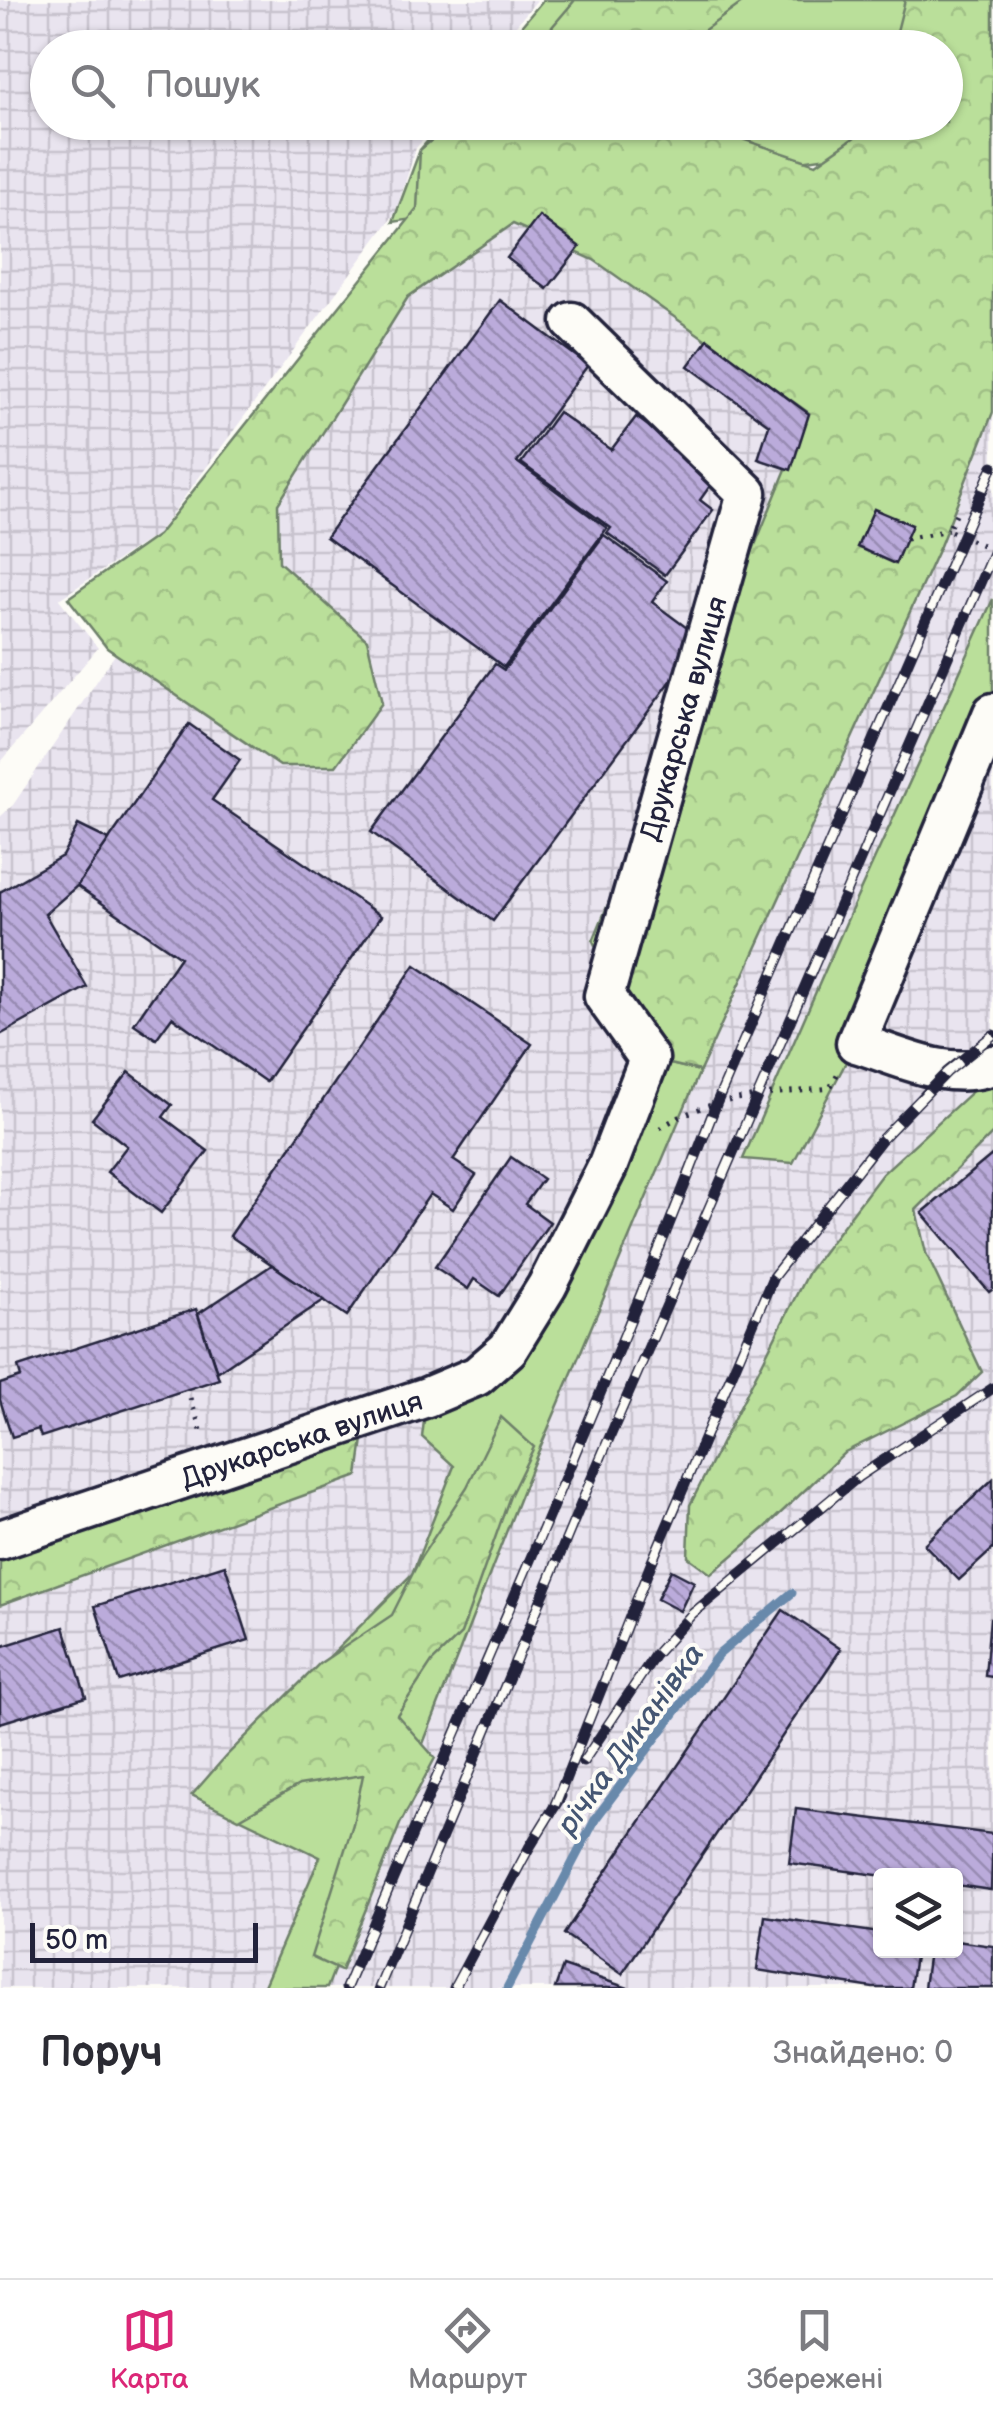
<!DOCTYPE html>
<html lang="uk">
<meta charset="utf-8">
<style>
:root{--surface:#fff;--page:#f7f7f7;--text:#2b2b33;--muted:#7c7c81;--line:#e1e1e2;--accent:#db2777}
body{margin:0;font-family:"Balsamiq Sans",sans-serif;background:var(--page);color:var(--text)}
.controls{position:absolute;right:30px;bottom:30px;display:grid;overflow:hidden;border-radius:10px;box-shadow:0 2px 8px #0004}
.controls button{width:90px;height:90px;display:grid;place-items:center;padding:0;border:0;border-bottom:2px solid var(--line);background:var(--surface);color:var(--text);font:50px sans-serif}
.scale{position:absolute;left:30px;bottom:25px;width:228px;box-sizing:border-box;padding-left:10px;border:5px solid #22223b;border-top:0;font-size:28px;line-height:35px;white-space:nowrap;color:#22223b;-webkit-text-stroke:8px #fdfcf7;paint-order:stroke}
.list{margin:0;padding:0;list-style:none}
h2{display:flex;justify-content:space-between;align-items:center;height:130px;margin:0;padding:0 40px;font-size:42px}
h2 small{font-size:32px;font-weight:400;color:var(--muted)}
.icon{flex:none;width:55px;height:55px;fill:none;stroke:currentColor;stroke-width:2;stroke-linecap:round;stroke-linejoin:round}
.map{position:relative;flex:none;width:993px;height:1988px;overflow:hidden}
.search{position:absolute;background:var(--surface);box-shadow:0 2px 8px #0004;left:30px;right:30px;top:30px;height:110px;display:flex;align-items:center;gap:25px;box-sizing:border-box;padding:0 35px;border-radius:55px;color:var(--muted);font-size:38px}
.sheet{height:290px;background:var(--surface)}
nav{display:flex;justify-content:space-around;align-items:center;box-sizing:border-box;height:140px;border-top:2px solid var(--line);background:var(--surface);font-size:28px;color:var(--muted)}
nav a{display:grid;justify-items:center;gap:5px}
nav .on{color:var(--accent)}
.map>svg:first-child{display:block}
</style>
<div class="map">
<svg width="993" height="1988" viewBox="0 0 993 1988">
<defs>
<pattern id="industrial-grid" width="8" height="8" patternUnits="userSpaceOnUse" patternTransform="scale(2.5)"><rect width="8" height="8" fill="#e9e4ef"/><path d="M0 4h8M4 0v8" fill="none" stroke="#c8c3ce"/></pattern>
<pattern id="forest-crowns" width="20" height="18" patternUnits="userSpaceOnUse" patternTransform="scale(2.5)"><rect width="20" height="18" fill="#badf9a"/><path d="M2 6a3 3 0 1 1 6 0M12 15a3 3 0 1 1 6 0" fill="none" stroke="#a0bf86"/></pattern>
<pattern id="building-back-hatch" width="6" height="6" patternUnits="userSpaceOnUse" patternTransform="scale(2.5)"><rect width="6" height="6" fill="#bbabdb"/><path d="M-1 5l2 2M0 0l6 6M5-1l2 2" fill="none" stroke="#988bb3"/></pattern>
</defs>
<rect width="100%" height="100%" fill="#fdfcf7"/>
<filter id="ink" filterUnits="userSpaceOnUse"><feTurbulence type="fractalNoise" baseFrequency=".01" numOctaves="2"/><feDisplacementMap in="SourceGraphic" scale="20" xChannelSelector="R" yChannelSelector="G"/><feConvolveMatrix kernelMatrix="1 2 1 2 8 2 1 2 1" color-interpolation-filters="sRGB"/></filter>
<g filter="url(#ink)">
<!-- industrial -->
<g fill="url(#industrial-grid)" fill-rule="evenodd">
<polygon points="0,0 537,0 498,47 48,48 48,122 437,123 416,148 396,212 157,534 59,599 98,648 0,763"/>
<path d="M993,183V1988H0V817L13,805L417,209ZM880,1876H956V1950H880Z"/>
</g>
<!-- green -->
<g fill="#badf9a" stroke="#6e806a" stroke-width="2.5">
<polygon points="543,0 993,0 993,149 901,146 393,222 420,150 443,123 946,122 946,48 504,47"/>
<polygon points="993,599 993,715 856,1043 793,1163 743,1159 855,902"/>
<polygon points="649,1059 700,1071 531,1469 327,1988 263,1988 320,1857 192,1795 412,1574 454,1466 422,1437 427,1397 508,1349"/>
</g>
<!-- forest -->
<g fill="url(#forest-crowns)" stroke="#6e806a" stroke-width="2.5">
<polygon points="575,0 746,0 681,47 535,47"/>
<polygon points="905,0 993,0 993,412 940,546 700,1071 649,1059 593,941 809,413 594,260 513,224 408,297 278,504 279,562 367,640 382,703 336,766 280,766 107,648 68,598 158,535 417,209 420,150 452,123 695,123 816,164 875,123 946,122 946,48 893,47"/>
<polygon points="993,1072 993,1133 916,1210 926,1253 982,1372 957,1396 845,1452 766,1527 711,1574 688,1557 690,1505 808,1272 882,1174"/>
<polygon points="501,1417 534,1447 510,1496 461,1634 432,1662 397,1715 435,1758 400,1824 341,1971 311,1957 353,1824 363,1775 299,1785 239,1819 192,1795 226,1756 319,1664 392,1615 421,1557 467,1487"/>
<polygon points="363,1439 358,1476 0,1605 0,1555"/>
</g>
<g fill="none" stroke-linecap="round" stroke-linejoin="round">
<!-- stream -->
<polyline stroke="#6889ab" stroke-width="9" points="507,1988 596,1818 718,1655 792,1593"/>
</g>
<!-- building -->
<g fill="url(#building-back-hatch)" stroke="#22223b" stroke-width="2.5">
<polygon points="539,216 580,247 547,289 507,258"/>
<polygon points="500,300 588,365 517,462 607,528 504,667 326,537"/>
<polygon points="708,339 809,414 791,470 758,459 769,425 688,366"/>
<polygon points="558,412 611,450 636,417 717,476 700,500 713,510 665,575 607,533 611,528 521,463"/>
<polygon points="874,509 912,525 895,564 857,547"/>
<polygon points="604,535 667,581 652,602 702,639 493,921 371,832 495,664 504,670"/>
<polygon points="189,724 240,760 212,800 381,916 266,1082 172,1017 156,1039 134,1024 180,957 77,886"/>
<polygon points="78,825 109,840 77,886 45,914 87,987 0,1035 0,892 62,856"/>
<polygon points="415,965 532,1044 453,1160 476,1175 453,1209 430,1194 347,1316 230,1236"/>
<polygon points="129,1072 172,1105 163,1117 208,1151 161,1213 107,1172 127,1146 92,1119"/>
<polygon points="993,1154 993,1289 989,1292 922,1213"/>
<polygon points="511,1157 543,1179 525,1204 550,1222 499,1296 474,1279 468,1289 435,1267"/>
<polygon points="272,1265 324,1300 217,1372 198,1314"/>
<polygon points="196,1309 219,1379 41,1437 38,1429 12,1437 0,1400 0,1384 21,1377 18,1367"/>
<polygon points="993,1479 993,1549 959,1580 924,1544"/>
<polygon points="225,1565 249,1640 119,1681 95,1606"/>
<polygon points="671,1570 694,1582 680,1611 657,1599"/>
<polygon points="783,1610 841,1649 622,1974 564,1934"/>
<polygon points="990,1618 993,1618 993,1677 985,1676"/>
<polygon points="64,1627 86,1697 0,1723 0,1647"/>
<polygon points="796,1809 993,1834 991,1890 956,1885 956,1876 884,1876 789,1863"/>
<polygon points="765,1916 880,1933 880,1950 916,1950 910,1988 873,1988 757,1970"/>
<polygon points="956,1941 993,1946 993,1988 924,1988 929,1950 956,1950"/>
<polygon points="563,1966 628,1988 555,1988"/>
</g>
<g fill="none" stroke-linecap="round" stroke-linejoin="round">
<defs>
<g id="minor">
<path d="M993,713L856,1043C900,1056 947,1082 993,1065"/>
<path id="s1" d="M0,1540L427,1397L477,1376L508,1349L547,1286L608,1165L649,1059L604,996L747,493L572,322"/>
</g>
</defs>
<!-- minor casing -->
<use href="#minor" stroke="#22223b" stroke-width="45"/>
<!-- path -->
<g stroke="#22223b" stroke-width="5" stroke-dasharray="2.5 8" stroke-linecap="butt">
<polyline points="956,514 948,530 993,550"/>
<polyline points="906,539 948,530"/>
<path d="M660,1128C711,1095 770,1095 830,1088L840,1069"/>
<polyline points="190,1398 203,1436"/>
</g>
<!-- minor -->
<use href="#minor" stroke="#fdfcf7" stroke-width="38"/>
<defs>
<g id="rail">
<polyline points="583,1762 655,1655 692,1614 858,1477 993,1388"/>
<polyline points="555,1805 651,1564 773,1277 880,1141 947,1072 993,1035"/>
<path d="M346,1988C472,1694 602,1401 717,1102L993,466"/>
<polyline points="379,1988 591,1480 993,553"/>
<polyline points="454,1988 529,1848 561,1796"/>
</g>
</defs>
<!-- rail casing -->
<use href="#rail" stroke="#22223b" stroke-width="11"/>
<!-- rail -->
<use href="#rail" stroke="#fdfcf7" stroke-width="8" stroke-dasharray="22" stroke-linecap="butt"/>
</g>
</g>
<g text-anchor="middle" stroke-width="8" stroke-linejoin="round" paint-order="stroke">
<!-- street labels -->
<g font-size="28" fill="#22223b" stroke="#fdfcf7">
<text dy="10" stroke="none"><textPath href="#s1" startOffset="1235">Друкарська вулиця</textPath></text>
<text dy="10" stroke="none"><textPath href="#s1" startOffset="318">Друкарська вулиця</textPath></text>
</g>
<!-- water labels -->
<g font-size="30" font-style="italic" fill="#455673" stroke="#fdfcf7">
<text transform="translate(630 1739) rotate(-54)" y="10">річка Диканівка</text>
</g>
</g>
</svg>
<div class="controls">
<button><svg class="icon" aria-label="layers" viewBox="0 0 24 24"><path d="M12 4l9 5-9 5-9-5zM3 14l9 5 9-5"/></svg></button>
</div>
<div class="scale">50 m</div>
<div class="search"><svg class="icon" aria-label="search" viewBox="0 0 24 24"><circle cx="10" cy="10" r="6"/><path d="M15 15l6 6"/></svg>Пошук</div>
</div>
<section class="sheet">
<h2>Поруч<small>Знайдено: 0</small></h2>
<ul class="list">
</ul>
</section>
<nav>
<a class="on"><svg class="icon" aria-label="map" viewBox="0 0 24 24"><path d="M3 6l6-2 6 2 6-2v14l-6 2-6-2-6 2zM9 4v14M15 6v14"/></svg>Карта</a>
<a><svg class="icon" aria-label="directions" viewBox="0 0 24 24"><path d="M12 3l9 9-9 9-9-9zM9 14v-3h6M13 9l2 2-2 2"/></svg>Маршрут</a>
<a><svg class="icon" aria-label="saved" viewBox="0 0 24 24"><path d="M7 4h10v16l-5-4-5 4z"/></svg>Збережені</a>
</nav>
